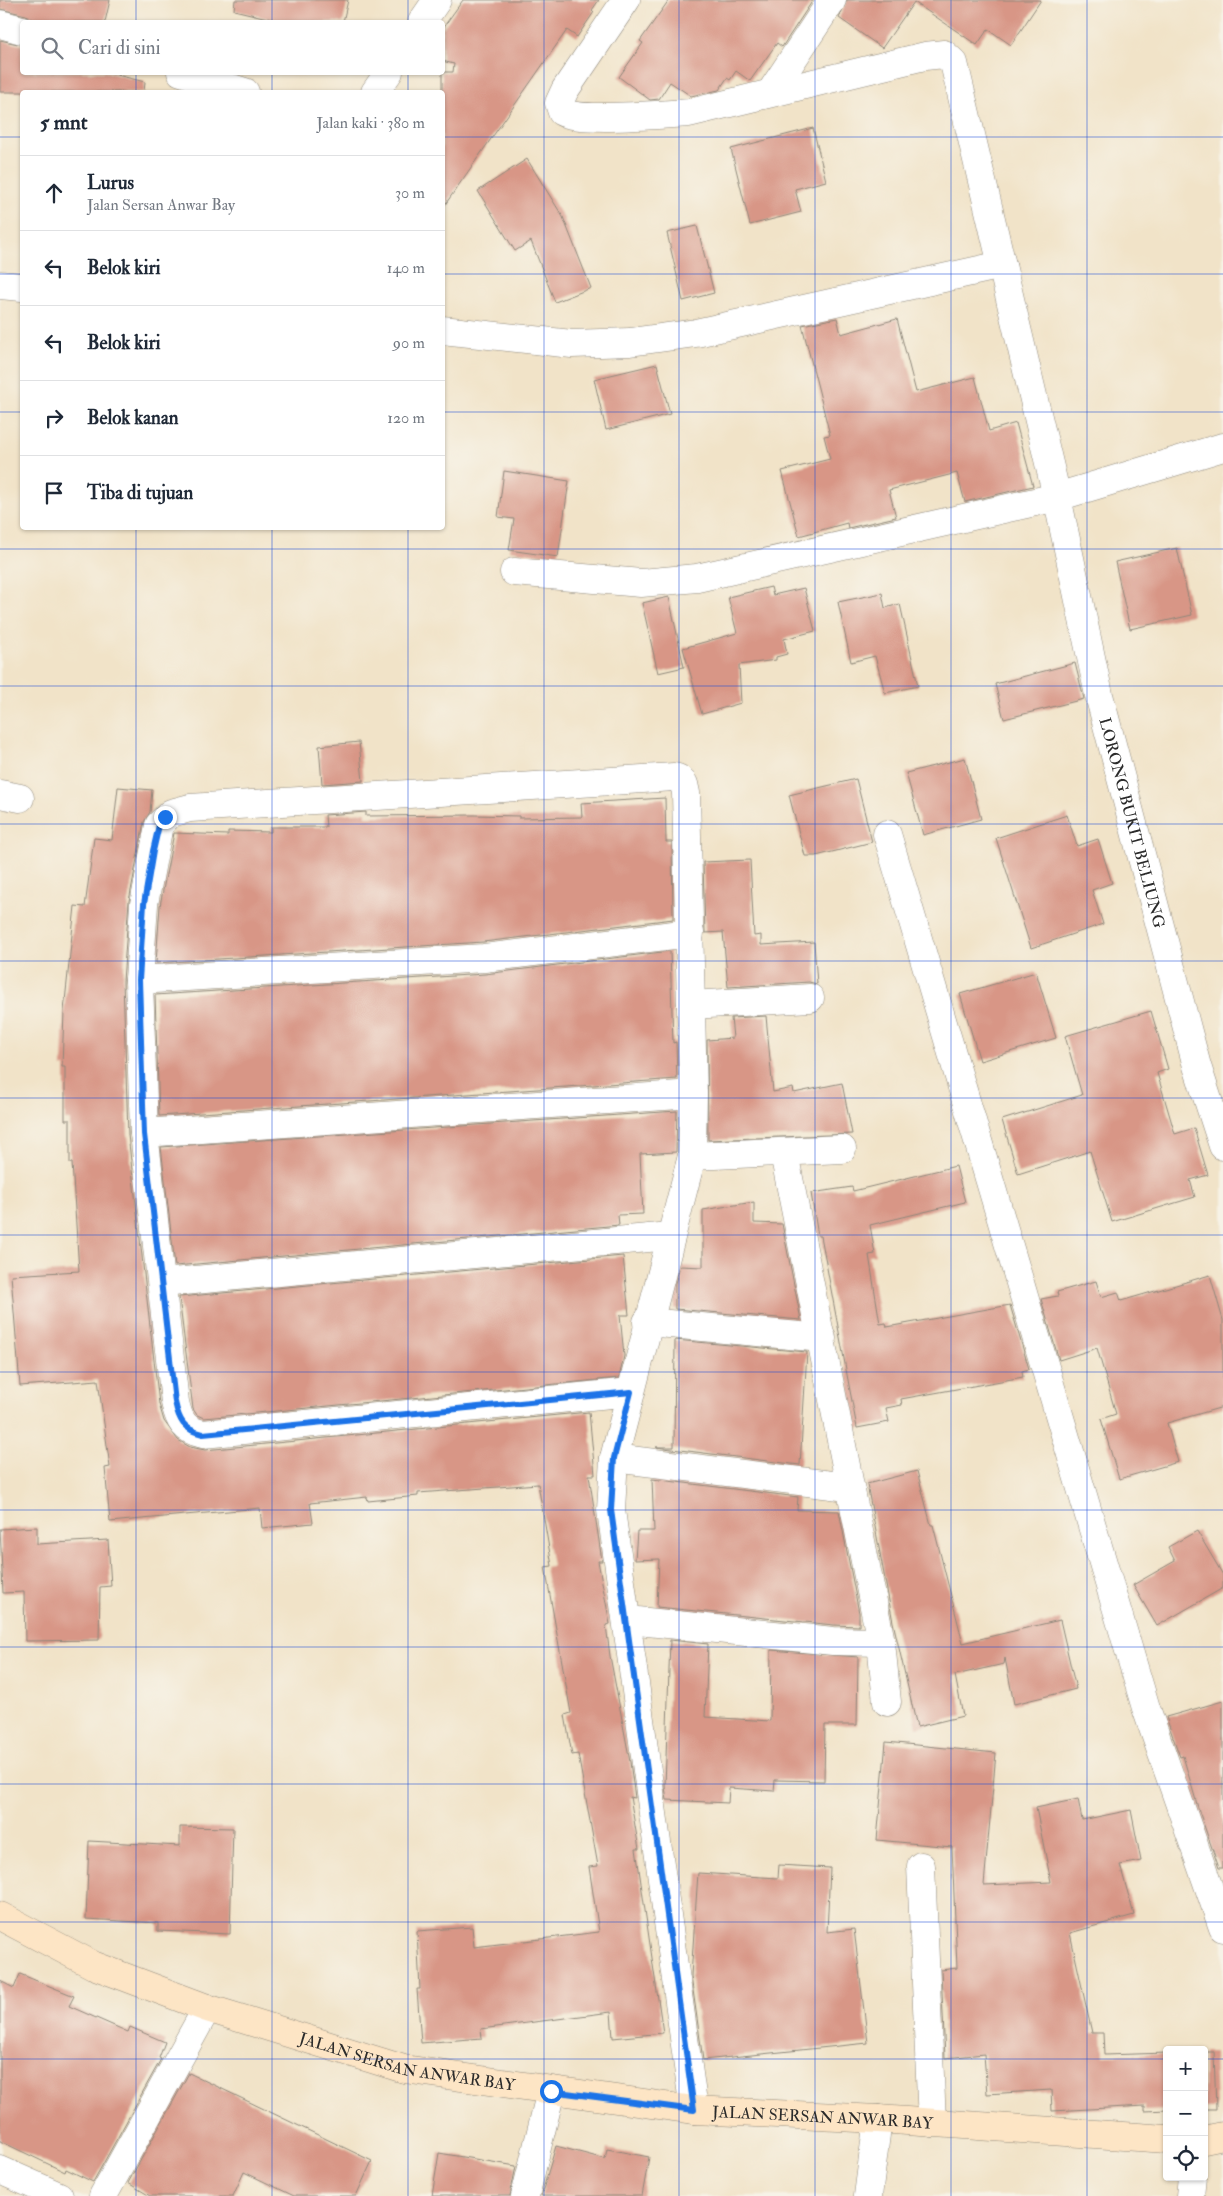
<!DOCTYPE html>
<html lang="id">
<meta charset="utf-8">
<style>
:root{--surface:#fff;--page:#f2f2f3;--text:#1f2937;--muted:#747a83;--line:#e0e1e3}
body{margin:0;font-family:"IM FELL Double Pica",serif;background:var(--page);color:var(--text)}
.controls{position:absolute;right:15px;bottom:15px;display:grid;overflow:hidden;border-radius:5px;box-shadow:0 1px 4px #0004}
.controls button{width:45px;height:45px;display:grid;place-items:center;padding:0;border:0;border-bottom:1px solid var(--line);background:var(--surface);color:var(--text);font:25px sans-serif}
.stop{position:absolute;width:15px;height:15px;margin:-11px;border:4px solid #1a73e8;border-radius:50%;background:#fff}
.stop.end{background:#1a73e8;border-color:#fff;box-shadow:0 1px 5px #0008}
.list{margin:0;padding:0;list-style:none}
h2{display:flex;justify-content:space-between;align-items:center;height:65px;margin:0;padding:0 20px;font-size:21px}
h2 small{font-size:16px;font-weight:400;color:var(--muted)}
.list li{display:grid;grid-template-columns:32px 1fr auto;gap:15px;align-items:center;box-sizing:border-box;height:75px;padding:0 20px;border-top:1px solid var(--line)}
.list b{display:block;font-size:19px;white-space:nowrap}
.list p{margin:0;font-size:16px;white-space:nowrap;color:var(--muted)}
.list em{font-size:16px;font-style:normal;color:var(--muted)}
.icon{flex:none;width:28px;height:28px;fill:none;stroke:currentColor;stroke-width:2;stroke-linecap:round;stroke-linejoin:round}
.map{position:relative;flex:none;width:1223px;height:2196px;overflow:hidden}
.search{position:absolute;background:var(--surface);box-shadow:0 1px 4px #0004;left:20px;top:20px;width:425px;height:55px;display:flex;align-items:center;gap:12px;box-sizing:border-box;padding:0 18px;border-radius:5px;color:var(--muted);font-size:19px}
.panel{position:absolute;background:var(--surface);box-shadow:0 1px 4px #0004;left:20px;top:90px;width:425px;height:440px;border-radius:5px}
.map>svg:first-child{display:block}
</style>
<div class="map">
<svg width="1223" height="2196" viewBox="0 0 1223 2196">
<rect width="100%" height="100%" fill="#f7f3e8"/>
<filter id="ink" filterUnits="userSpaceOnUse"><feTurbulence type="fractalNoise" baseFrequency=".02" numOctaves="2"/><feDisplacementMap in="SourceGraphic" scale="10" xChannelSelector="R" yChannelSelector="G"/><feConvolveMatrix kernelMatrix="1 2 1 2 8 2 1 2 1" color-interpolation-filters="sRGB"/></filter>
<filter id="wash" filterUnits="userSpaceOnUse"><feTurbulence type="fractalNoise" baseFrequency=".0096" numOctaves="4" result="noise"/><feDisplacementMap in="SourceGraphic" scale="20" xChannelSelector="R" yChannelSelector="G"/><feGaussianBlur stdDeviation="1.12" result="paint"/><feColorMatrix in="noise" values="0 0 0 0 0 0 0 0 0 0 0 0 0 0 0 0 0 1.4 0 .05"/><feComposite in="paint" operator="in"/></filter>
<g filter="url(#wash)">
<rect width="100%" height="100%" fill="#f1e3c8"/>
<g id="blocks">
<!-- building -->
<g fill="#d89686">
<polygon points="0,0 110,0 105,22 35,22 26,15 0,9"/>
<polygon points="235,0 348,0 343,22 284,22 234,10"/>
<polygon points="463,0 599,0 592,10 594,12 577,37 567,30 442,209 442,72 453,72 454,64 442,61 442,29"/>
<polygon points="669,0 813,0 782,47 777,43 750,81 736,71 730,80 727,78 719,90 691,96 670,82 659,99 650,100 619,77 643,43 640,41"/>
<polygon points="847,0 1041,0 1011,45 988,29 977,45 914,2 882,48 839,18"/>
<polygon points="0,40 22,45 22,72 105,72 145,82 144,92 0,92"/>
<polygon points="813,128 826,181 795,189 801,212 750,225 731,149"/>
<polygon points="527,159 563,217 591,288 555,302 531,241 515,251 478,191"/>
<polygon points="697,226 714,293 683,301 667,233"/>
<polygon points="837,318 841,334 897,319 916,392 975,377 989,431 1016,423 1033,486 965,502 957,473 889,490 896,517 848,528 847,523 799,536 782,471 830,459 824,436 830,435 802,325"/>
<polygon points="657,364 670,414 606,430 594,379"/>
<polygon points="504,471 569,481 558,557 509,550 514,519 498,517"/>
<polygon points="1177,548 1192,615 1130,629 1115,562"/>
<polygon points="771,587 773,595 804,588 815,631 784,639 787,654 776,657 776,660 739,665 741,703 702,714 683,648 737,633 728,597"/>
<polygon points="882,593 885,608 900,604 918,686 885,693 875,656 851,662 838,602"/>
<polygon points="669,597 684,667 658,673 642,603"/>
<polygon points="1075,663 1084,699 1004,719 995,684"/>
<polygon points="359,742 363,781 322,784 319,746"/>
<polygon points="965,758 981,819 923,835 906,773"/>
<polygon points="856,779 872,842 816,856 805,856 789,795"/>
<polygon points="118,787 152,790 150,812 144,822 129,901 123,981 128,1135 159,1404 164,1421 178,1440 190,1447 205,1450 589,1412 595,1475 589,1475 602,1561 598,1561 610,1624 606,1625 610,1656 630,1762 635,1798 630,1797 639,1849 636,1849 663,2033 613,2038 611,2012 481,2029 482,2038 421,2043 417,1989 420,1989 417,1931 472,1927 474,1947 599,1932 589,1867 598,1866 578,1754 572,1755 565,1715 571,1713 545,1567 552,1566 538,1484 418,1493 418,1496 368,1501 367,1497 310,1503 313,1523 262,1528 260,1508 110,1522 105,1468 110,1467 98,1380 20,1386 11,1275 79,1271 72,1163 70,1163 70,1120 65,1120 65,1067 62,1067 64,1011 75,906 85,907 94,838 112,840"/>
<polygon points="665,798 666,842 672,842 673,919 483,942 156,963 160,906 174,833 228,835 228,831 271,832 271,827 326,827 325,815 366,812 366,816 474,815 519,816 519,818 582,817 581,803"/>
<polygon points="1067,815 1077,846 1098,839 1112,883 1092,890 1103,924 1031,948 996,838"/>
<polygon points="750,860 754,936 761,935 761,945 814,942 817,984 809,982 728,987 723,932 705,933 703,862"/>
<polygon points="670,951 673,1043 676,1042 677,1079 159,1116 155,995 485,974"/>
<polygon points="1036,972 1056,1038 980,1061 960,994"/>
<polygon points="1151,1011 1168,1069 1157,1073 1175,1134 1194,1128 1208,1175 1190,1180 1195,1197 1112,1222 1090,1151 1018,1174 1002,1120 1082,1095 1065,1036"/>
<polygon points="766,1016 773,1092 793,1088 794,1093 842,1083 852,1134 708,1140 707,1040 733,1038 731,1018"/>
<polygon points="677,1111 676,1152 640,1154 643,1214 618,1215 619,1225 175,1266 161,1147"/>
<polygon points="956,1166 965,1202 870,1225 875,1254 869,1255 880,1324 886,1323 887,1327 1010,1305 1029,1369 1022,1371 1023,1377 901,1399 902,1405 886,1408 889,1422 857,1428 821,1236 818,1236 811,1193 852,1187 853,1191"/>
<polygon points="754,1202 754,1223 782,1224 801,1320 675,1309 675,1283 680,1266 703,1267 703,1210"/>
<polygon points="623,1256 629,1315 620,1315 624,1356 619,1378 204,1418 197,1415 193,1409 179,1297"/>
<polygon points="1210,1275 1223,1320 1223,1407 1167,1423 1178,1462 1119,1479 1101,1419 1116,1414 1097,1348 1059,1360 1041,1299 1058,1296 1057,1292 1096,1281 1101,1297 1118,1292 1121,1301"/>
<polygon points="675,1340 807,1352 800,1465 656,1447 674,1447"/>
<polygon points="917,1471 931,1525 933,1525 963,1643 1060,1620 1076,1689 1014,1704 1005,1658 1004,1664 955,1675 963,1716 917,1727 893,1622 867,1484"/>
<polygon points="652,1479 798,1497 797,1510 839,1511 859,1613 859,1626 834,1625 657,1607 659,1559 635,1560 637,1531 654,1531"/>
<polygon points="37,1527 37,1544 108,1540 111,1586 100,1587 99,1640 25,1641 24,1592 3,1593 0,1529"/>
<polygon points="1197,1531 1223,1575 1223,1588 1157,1626 1133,1585 1175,1561 1168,1547"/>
<polygon points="670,1640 708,1644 705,1717 770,1721 771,1650 858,1657 857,1725 825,1725 824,1781 775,1780 774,1791 729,1788 728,1803 667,1800 665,1787"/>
<polygon points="1223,1701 1223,1868 1219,1868 1199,1811 1183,1756 1180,1757 1166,1717"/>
<polygon points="886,1742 996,1753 984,1885 1051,1882 1036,1808 1078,1799 1082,1820 1131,1810 1141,1861 1120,1865 1134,1915 1070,1933 1092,2033 1103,2033 1104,2055 1167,2053 1167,2110 1145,2111 1145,2106 1052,2111 1051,2090 987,2094 984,2054 945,2058 941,1970 957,1968 952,1847 877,1840"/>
<polygon points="180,1827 233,1828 230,1934 158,1931 158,1923 86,1919 89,1841 180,1846"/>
<polygon points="779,1865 830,1868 827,1932 854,1929 868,2043 703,2060 691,1976 698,1873 778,1878"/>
<polygon points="20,1974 74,1996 69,2006 128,2032 130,2027 165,2042 159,2058 161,2059 93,2182 66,2169 65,2172 0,2141 0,1981 14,1988"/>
<polygon points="1204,2052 1214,2052 1216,2109 1204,2109"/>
<polygon points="189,2073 372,2161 356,2196 294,2196 244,2172 233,2196 150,2196 128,2183"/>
<polygon points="556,2146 605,2159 607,2149 649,2157 642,2196 541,2196"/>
<polygon points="439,2153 516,2166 510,2196 432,2196"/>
</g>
</g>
</g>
<g filter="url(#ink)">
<use href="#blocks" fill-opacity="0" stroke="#8e877a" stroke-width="1"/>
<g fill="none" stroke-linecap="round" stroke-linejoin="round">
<defs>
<g id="street">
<path id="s1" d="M626,0L565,90L559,103L562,112C579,122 666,114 689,113L925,56L944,54L954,63L1057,497L1099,695L1197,1066L1223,1146"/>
<polyline points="422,22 437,0"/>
<polyline points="0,24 22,30"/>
<polyline points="181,72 245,92"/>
<polyline points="375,92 389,72"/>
<polyline points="771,92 832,0"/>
<polyline points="0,285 22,287"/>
<polyline points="442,330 572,344 630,342 696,333 1002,265"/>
<polyline points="514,572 641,583 697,578 1057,497 1223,447"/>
<polyline points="0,794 20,798"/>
<polyline points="887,834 1146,1708 1223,1928"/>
<polyline points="139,980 484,958 690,933"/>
<polyline points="691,1005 810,998"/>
<polyline points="144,1133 693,1094"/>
<polyline points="784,1153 881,1642 887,1702"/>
<polyline points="692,1156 842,1149"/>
<polyline points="162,1283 670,1236"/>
<polyline points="647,1322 822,1338"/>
<path d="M631,1392L203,1434C184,1430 179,1421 175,1402L144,1133L139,980L144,904L159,825L171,813L190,808L674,777L678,778L684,784L686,793L693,1094L692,1156L614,1458L611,1510L694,2110"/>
<polyline points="614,1458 848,1487"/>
<polyline points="628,1620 833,1641 881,1642"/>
<polyline points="921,1866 932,2123"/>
<polyline points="0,2170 59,2196"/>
<polyline points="103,2196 207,2008"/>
<polyline points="525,2196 551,2091"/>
<polyline points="868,2196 878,2119"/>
<polyline points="1190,2196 1192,2177"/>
</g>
<g id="secondary">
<path id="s2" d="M0,1916L93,1965L207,2008L404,2069L694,2110L878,2119L1167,2139"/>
<polyline points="1204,2140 1223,2136"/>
</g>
</defs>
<!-- street casing -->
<use href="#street" stroke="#8e877a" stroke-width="29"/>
<!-- secondary casing -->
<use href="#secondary" stroke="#8e877a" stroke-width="29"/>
<!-- street -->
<use href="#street" stroke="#fff" stroke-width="28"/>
<!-- secondary -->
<use href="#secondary" stroke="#fde5c5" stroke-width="28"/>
</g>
</g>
<g fill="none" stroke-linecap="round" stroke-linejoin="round" filter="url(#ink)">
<!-- route -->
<path stroke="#1a73e8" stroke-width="6" d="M165,817L159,825L153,851L144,904L139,980L144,1134L175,1402C179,1421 184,1430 203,1434L631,1392L614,1458L611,1510L694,2110L551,2091"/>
</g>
<!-- grid -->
<path fill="none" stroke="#1d4ed8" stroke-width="1" stroke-opacity="0.55" d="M136,0V22M272,0V22M408,0V22M544,0V2196M679,0V2196M815,0V2196M951,0V2196M1087,0V2196M136,72V92M272,72V92M408,72V92M0,137H22M442,137H1223M0,274H22M442,274H1223M0,412H22M442,412H1223M136,528V2196M272,528V2196M408,528V2196M0,549H1223M0,686H1223M0,824H1223M0,961H1223M0,1098H1223M0,1235H1223M0,1372H1223M0,1510H1223M0,1647H1223M0,1784H1223M0,1922H1223M0,2059H1167M1204,2059H1223"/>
<g text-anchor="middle" stroke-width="4" stroke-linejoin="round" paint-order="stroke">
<!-- street labels -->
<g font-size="16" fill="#2b2b2b" stroke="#f7f3e8">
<text dy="6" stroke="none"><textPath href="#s1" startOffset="1316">LORONG BUKIT BELIUNG</textPath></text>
<text dy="6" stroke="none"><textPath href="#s2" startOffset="435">JALAN SERSAN ANWAR BAY</textPath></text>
<text dy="6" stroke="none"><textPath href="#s2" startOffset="855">JALAN SERSAN ANWAR BAY</textPath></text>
</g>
</g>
</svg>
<div class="controls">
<button>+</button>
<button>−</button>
<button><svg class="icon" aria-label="locate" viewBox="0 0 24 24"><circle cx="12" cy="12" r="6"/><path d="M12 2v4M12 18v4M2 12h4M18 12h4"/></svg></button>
</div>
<div class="stop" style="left:551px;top:2091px"></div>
<div class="stop end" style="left:165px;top:817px"></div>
<div class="search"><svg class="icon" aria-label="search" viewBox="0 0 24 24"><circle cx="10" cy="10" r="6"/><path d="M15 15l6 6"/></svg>Cari di sini</div>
<section class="panel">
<h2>5 mnt<small>Jalan kaki · 380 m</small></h2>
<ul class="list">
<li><svg class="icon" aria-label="ahead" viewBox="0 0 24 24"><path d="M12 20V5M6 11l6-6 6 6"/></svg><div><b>Lurus</b><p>Jalan Sersan Anwar Bay</p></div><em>30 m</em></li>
<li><svg class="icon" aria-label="left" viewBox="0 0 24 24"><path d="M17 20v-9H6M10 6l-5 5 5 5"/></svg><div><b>Belok kiri</b></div><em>140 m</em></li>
<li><svg class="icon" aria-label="left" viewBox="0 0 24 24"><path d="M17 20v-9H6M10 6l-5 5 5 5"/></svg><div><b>Belok kiri</b></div><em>90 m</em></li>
<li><svg class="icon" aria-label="right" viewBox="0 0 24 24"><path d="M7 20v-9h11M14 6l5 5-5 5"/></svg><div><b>Belok kanan</b></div><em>120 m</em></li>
<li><svg class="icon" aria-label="arrive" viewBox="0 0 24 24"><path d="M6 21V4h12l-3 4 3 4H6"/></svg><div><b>Tiba di tujuan</b></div></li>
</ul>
</section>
</div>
